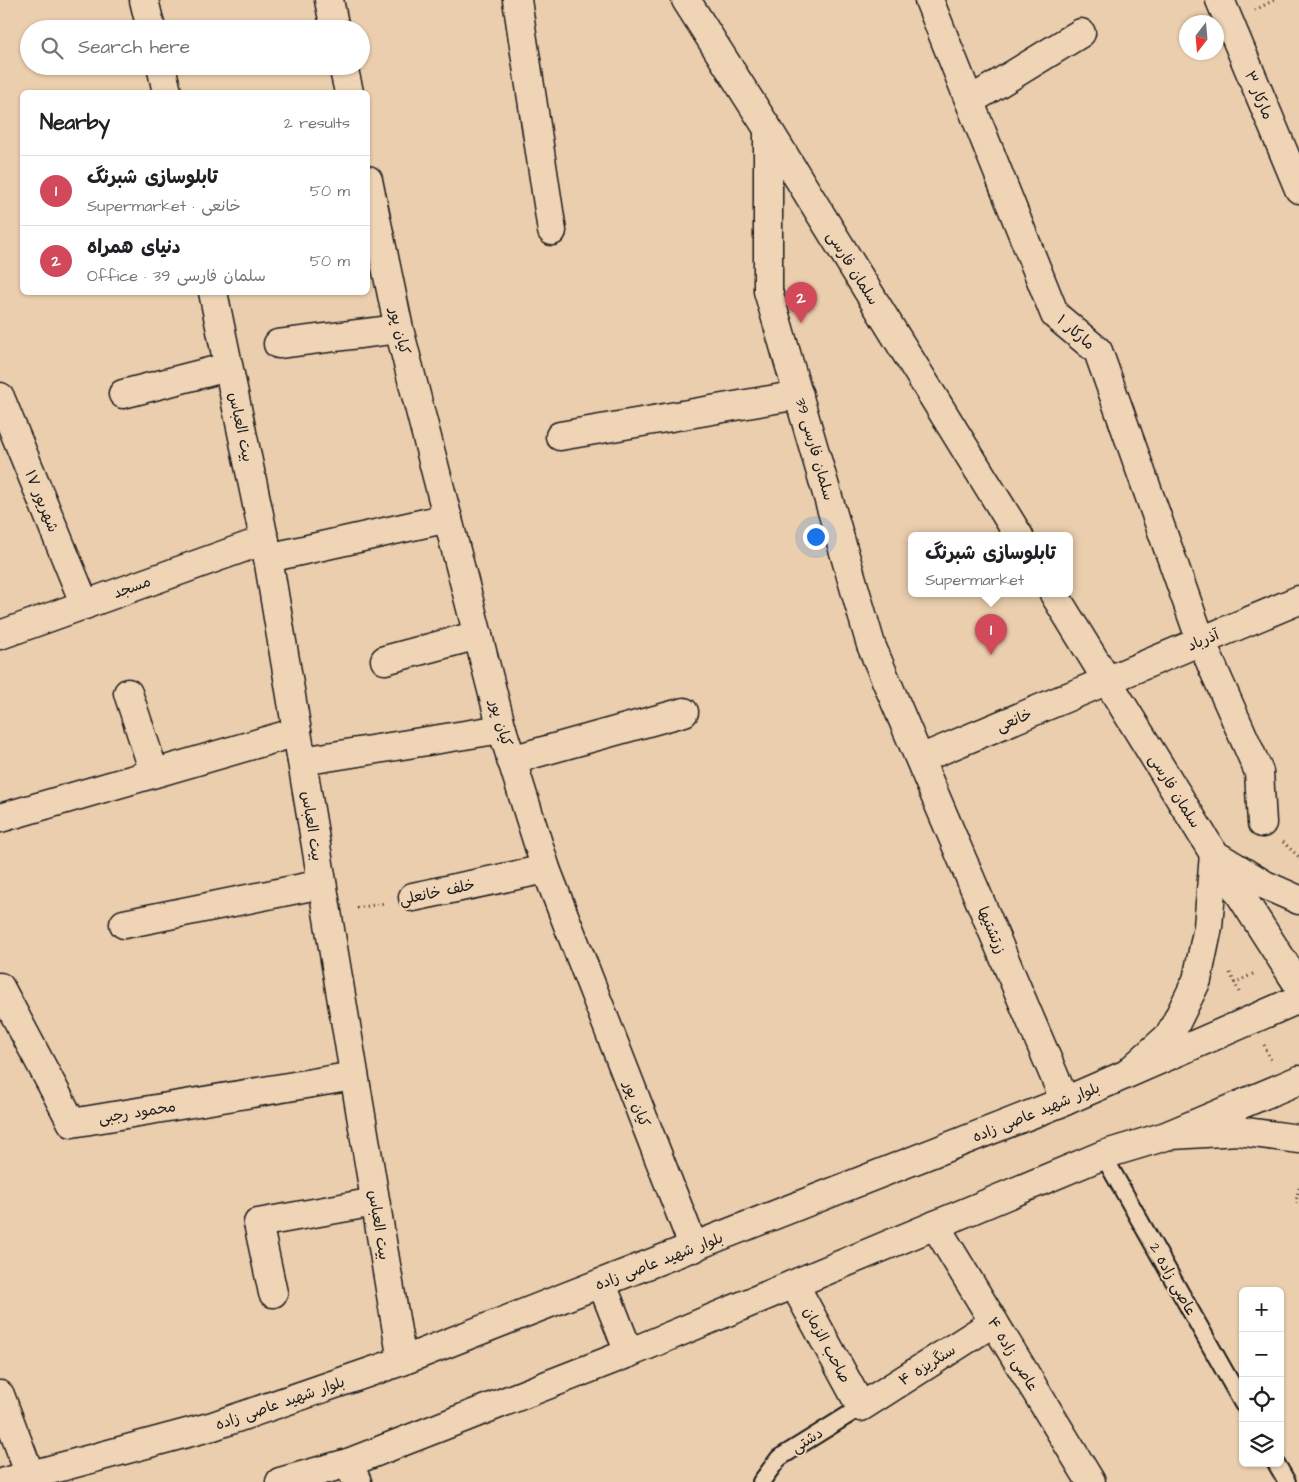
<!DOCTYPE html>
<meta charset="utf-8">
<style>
:root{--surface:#fff;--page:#f6f6f6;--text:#202124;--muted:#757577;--line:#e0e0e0;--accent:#d1495b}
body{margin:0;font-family:"Architects Daughter","Playpen Sans Arabic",sans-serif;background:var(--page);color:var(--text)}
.controls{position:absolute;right:15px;bottom:15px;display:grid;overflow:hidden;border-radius:8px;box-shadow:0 1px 4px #0004}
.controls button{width:45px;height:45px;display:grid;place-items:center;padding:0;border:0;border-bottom:1px solid var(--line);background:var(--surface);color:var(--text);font:25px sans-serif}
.compass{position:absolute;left:1179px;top:15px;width:45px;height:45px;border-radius:50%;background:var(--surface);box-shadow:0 1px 4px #0004;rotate:196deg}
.you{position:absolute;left:815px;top:536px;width:18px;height:18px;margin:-12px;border:4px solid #fff;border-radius:50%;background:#1a73e8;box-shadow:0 0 0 8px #1a73e833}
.badge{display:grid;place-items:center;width:32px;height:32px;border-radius:50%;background:var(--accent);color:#fff;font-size:16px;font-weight:700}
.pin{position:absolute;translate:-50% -41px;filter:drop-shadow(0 1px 2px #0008)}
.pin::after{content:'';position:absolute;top:26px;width:18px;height:15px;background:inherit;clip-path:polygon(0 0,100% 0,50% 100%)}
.popup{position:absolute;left:908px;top:532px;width:165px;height:65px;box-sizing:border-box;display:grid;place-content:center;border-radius:8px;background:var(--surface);filter:drop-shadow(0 1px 4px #0005);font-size:16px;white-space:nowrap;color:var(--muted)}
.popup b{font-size:19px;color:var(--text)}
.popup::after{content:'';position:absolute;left:50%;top:100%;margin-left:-10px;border:10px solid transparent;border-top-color:var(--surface)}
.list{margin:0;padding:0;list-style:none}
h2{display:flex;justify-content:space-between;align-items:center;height:65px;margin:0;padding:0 20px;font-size:21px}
h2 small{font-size:16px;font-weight:400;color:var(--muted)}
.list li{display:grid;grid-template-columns:32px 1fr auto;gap:15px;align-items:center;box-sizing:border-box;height:70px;padding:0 20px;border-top:1px solid var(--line)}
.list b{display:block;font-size:19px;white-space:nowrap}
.list p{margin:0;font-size:16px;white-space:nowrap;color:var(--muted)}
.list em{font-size:16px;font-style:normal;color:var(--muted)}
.icon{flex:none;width:28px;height:28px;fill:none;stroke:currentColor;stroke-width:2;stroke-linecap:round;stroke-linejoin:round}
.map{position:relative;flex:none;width:1299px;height:1482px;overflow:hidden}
.search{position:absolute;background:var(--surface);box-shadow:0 1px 4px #0004;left:20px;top:20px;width:350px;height:55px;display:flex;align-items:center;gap:12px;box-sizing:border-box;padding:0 18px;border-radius:28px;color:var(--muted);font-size:19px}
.panel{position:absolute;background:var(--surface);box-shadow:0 1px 4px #0004;left:20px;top:90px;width:350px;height:205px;border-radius:8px}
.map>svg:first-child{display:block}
</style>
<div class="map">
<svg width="1299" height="1482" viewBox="0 0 1299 1482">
<rect width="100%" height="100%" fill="#ebcead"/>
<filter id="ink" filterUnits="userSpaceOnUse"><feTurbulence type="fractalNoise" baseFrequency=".02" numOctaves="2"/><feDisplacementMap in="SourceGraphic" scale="10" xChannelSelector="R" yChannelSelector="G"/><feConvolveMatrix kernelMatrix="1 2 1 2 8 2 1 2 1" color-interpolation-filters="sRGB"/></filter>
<g filter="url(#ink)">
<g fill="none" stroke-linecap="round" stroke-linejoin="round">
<defs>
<g id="lane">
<polyline points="1103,1155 1243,1404"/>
<polyline points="1276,1463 1287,1482"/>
<polyline points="761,1482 779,1458 861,1407"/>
</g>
<g id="street">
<polyline points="144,0 151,29"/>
<polyline points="329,0 335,29"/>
<polyline points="517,0 552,231"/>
<polyline points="929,0 1055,315 1098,351 1201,641 1259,772 1262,823"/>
<polyline points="1220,0 1299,189"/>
<polyline points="161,66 167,92"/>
<polyline points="343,66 349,92"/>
<polyline points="970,101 1081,33"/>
<polyline points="768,129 768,291 871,645 1065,1101"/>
<polyline points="368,180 399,329 502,729 546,869 694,1248"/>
<polyline points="213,292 268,558 402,1361"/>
<polyline points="278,344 399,329"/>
<polyline points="123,394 228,367"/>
<polyline points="0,397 85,605"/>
<polyline points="560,436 799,395"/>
<polyline points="268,558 448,518"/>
<polyline points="0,635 265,540"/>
<polyline points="385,660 478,635"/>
<polyline points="128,693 154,772"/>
<polyline points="920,759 1299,600"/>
<polyline points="511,760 684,712"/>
<polyline points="302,761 502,729"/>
<polyline points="0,818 297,732"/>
<polyline points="413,897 546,869"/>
<polyline points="124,924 322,884"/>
<polyline points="0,987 72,1123 354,1076"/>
<polyline points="935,1225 1091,1482"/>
<polyline points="794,1284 861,1407 994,1322"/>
<polyline points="273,1293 258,1223 375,1202"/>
<polyline points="0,1395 30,1475"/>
<polyline points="348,1463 357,1482"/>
</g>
<g id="secondary">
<polyline points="686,0 768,129 1019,536"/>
<polyline points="1054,594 1214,854 1299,986"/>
<polyline points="1131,1070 1170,1035 1197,980 1208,927 1214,854 1265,885 1299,900"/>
<polyline points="1172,1135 1238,1131 1299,1139"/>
</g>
<g id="primary">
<polyline points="602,1284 629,1353"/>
<polyline points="5,1482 213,1426 402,1361 1065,1101 1299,999"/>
<polyline points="280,1482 348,1463 629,1353 1103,1155 1166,1136 1299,1080"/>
</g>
</defs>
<!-- lane casing -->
<use href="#lane" stroke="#1c1c1c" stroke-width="20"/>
<!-- street casing -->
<use href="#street" stroke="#1c1c1c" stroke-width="31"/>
<!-- secondary casing -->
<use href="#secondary" stroke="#1c1c1c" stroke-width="31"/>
<!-- primary casing -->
<use href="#primary" stroke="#1c1c1c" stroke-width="31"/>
<!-- path -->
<g stroke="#1c1c1c" stroke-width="3" stroke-dasharray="1 4" stroke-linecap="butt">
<polyline points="1255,10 1274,0"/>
<polyline points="1283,842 1299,857"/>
<polyline points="357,908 385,903"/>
<polyline points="1230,973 1239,992"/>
<polyline points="1234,983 1255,973"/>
<polyline points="1264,1045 1271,1060"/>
<polyline points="1299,1188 1296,1201 1299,1206"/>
</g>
<!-- lane -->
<use href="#lane" stroke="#efd4b6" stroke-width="16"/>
<!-- street -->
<use href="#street" stroke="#efd4b6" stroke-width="28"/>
<!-- secondary -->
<use href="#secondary" stroke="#efd4b6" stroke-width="28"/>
<!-- primary -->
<use href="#primary" stroke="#efd4b6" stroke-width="28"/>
</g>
</g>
<g text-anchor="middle" stroke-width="4" stroke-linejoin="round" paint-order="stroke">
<!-- street labels -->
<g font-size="15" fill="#1c1c1c" stroke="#efd4b6">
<text transform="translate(1259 95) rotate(67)" y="5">مارکار ۳</text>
<text transform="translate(853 268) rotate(58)" y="5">سلمان فارسی</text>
<text transform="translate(400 331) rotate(77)" y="5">کیان پور</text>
<text transform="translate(1076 332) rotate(41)" y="5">مارکار ۱</text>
<text transform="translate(241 427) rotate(78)" y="5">بیت العباس</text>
<text transform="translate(815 449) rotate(74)" y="5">سلمان فارسی 39</text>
<text transform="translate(42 501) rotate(68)" y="5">۱۷ شهریور</text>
<text transform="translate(132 587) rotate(-20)" y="5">مسجد</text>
<text transform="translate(1203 640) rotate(-23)" y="5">آذرباد</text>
<text transform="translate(1014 720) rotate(-23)" y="5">خانعی</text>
<text transform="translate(501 723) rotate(74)" y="5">کیان پور</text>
<text transform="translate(1175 791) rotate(58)" y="5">سلمان فارسی</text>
<text transform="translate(312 826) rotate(81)" y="5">بیت العباس</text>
<text transform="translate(437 892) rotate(-12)" y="5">خلف خانعلی</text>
<text transform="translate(992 930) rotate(67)" y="5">زرتشتیها</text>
<text transform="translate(637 1104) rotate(69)" y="5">کیان پور</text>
<text transform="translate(137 1112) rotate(-9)" y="5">محمود رجبی</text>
<text transform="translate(1036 1112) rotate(-22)" y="5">بلوار شهید عاصی زاده</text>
<text transform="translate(379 1225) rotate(81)" y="5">بیت العباس</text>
<text transform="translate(659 1261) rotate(-21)" y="5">بلوار شهید عاصی زاده</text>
<text transform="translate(1173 1279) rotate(61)" y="5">عاصی زاده 2</text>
<text transform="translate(827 1345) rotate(62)" y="5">صاحب الزمان</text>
<text transform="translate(1013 1354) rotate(59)" y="5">عاصی زاده ۴</text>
<text transform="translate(927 1365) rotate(-32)" y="5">سنگریزه ۴</text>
<text transform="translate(280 1403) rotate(-19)" y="5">بلوار شهید عاصی زاده</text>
<text transform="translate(807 1440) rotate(-32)" y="5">دشتی</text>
</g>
</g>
</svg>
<div class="controls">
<button>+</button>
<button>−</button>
<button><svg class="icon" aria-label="locate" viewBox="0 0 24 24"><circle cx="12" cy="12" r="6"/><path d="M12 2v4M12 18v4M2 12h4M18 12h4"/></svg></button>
<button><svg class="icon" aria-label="layers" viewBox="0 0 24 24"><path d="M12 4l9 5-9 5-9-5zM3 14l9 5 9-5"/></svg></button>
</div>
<svg class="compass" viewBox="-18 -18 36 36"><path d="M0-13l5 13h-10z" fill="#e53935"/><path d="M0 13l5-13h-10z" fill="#757577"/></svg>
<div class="you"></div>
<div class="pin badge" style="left:991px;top:655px">1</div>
<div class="popup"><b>تابلوسازی شبرنگ</b>Supermarket</div>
<div class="pin badge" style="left:801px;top:323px">2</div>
<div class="search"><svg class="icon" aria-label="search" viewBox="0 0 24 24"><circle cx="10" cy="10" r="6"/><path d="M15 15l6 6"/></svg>Search here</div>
<section class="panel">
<h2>Nearby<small>2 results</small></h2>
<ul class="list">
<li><span class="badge">1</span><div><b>تابلوسازی شبرنگ</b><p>Supermarket · خانعی</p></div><em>50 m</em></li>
<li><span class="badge">2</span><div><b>دنیای همراه</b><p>Office · سلمان فارسی 39</p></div><em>50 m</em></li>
</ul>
</section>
</div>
